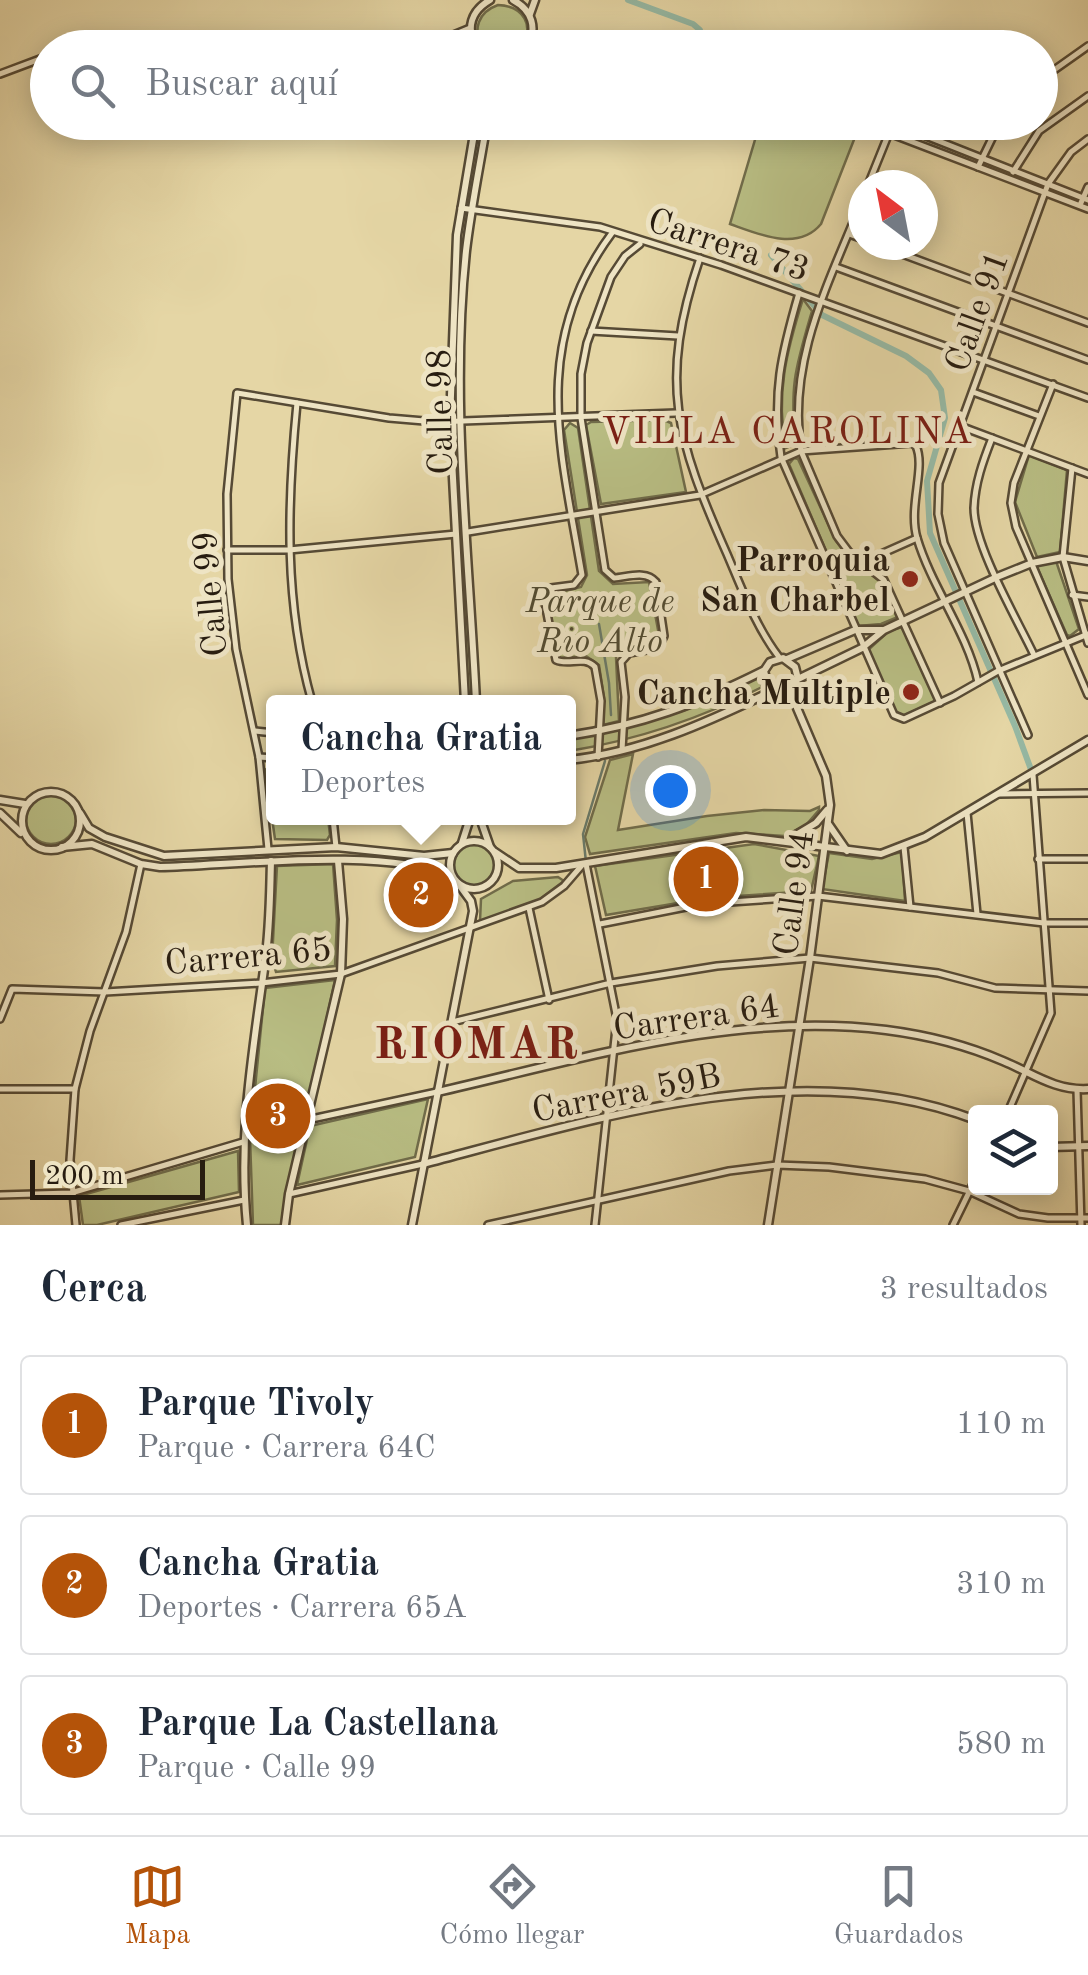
<!DOCTYPE html>
<html lang="es">
<meta charset="utf-8">
<style>
:root{--surface:#fff;--page:#f6f6f7;--text:#1f2937;--muted:#747a83;--line:#e0e1e3;--accent:#b45309}
body{margin:0;font-family:"Old Standard TT",serif;background:var(--page);color:var(--text)}
.controls{position:absolute;right:30px;bottom:30px;display:grid;overflow:hidden;border-radius:10px;box-shadow:0 5px 25px #0003}
.controls button{width:90px;height:90px;display:grid;place-items:center;padding:0;border:0;border-bottom:2px solid var(--line);background:var(--surface);color:var(--text);font:50px sans-serif}
.compass{position:absolute;left:848px;top:170px;width:90px;height:90px;border-radius:50%;background:var(--surface);box-shadow:0 5px 25px #0003;rotate:328deg}
.scale{position:absolute;left:30px;bottom:25px;width:175px;box-sizing:border-box;padding-left:10px;border:5px solid #271c10;border-top:0;font-size:28px;line-height:35px;white-space:nowrap;color:#271c10;-webkit-text-stroke:8px #eee4c4;paint-order:stroke}
.you{position:absolute;left:670px;top:790px;width:35px;height:35px;margin:-25px;border:8px solid #fff;border-radius:50%;background:#1a73e8;box-shadow:0 0 0 15px #1a73e833}
.badge{display:grid;place-items:center;width:65px;height:65px;border-radius:50%;background:var(--accent);color:#fff;font-size:32px;font-weight:700}
.pin{position:absolute;translate:-50% -50%;border:5px solid #fff;box-shadow:0 2px 10px #0006}
.popup{position:absolute;left:266px;top:695px;width:310px;height:130px;box-sizing:border-box;display:grid;place-content:center;border-radius:10px;background:var(--surface);filter:drop-shadow(0 2px 8px #0005);font-size:32px;white-space:nowrap;color:var(--muted)}
.popup b{font-size:38px;color:var(--text)}
.popup::after{content:'';position:absolute;left:50%;top:100%;margin-left:-20px;border:20px solid transparent;border-top-color:var(--surface)}
.list{margin:0;padding:0;list-style:none}
h2{display:flex;justify-content:space-between;align-items:center;height:130px;margin:0;padding:0 40px;font-size:42px}
h2 small{font-size:32px;font-weight:400;color:var(--muted)}
.list li{display:grid;grid-template-columns:65px 1fr auto;gap:30px;align-items:center;box-sizing:border-box;height:140px;margin:0 20px 20px;padding:0 20px;border:2px solid var(--line);border-radius:10px}
.list b{display:block;font-size:38px;white-space:nowrap}
.list p{margin:0;font-size:32px;white-space:nowrap;color:var(--muted)}
.list em{font-size:32px;font-style:normal;color:var(--muted)}
.icon{flex:none;width:55px;height:55px;fill:none;stroke:currentColor;stroke-width:2;stroke-linecap:round;stroke-linejoin:round}
.map{position:relative;flex:none;width:1088px;height:1225px;overflow:hidden}
.search{position:absolute;background:var(--surface);box-shadow:0 5px 25px #0003;left:30px;right:30px;top:30px;height:110px;display:flex;align-items:center;gap:25px;box-sizing:border-box;padding:0 35px;border-radius:55px;color:var(--muted);font-size:38px}
.sheet{height:610px;background:var(--surface)}
nav{display:flex;justify-content:space-around;align-items:center;box-sizing:border-box;height:140px;border-top:2px solid var(--line);background:var(--surface);font-size:28px;color:var(--muted)}
nav a{display:grid;justify-items:center;gap:5px}
nav .on{color:var(--accent)}
.map>svg:first-child{display:block}
</style>
<div class="map">
<svg width="1088" height="1225" viewBox="0 0 1088 1225">
<rect width="100%" height="100%" fill="#e5d6a5"/>
<filter id="stains"><feTurbulence type="fractalNoise" baseFrequency=".002" numOctaves="4"/><feColorMatrix values="0 0 0 0 .2 0 0 0 0 .09 0 0 0 0 .02 0 0 0 .5 -.17"/></filter>
<radialGradient id="worn" r=".72"><stop offset=".6" stop-color="#630" stop-opacity="0"/><stop offset="1" stop-color="#630" stop-opacity=".3"/></radialGradient>
<!-- green -->
<g fill="#b8bd83" stroke="#706c4a" stroke-width="2.5">
<path d="M498,5C524,6 535,26 521,47H483C472,30 478,12 498,5Z"/>
<path d="M760,123H832L857,132L821,224C798,252 758,234 730,224Z"/>
<path d="M803,299L812,311C796,366 789,386 796,444L786,448C775,395 787,350 803,299Z"/>
<polygon points="664,420 671,423 686,492 601,504 586,425 591,422"/>
<polygon points="570,423 578,428 599,571 613,584 649,582 659,635 656,641 626,648 616,657 619,721 603,725 604,698 599,665 586,656 560,658 557,655 549,606 557,593 581,587 587,575 564,430"/>
<polygon points="454,433 457,433 473,702 468,702"/>
<polygon points="1029,455 1067,470 1060,552 1037,557 1015,502"/>
<polygon points="794,458 798,459 836,541 852,561 883,583 898,617 881,624 858,626 789,464"/>
<polygon points="1056,561 1079,629 1070,636 1067,635 1037,567 1039,564"/>
<polygon points="902,627 936,701 903,716 894,710 868,650 889,631"/>
<path d="M758,677L762,687C700,719 637,740 569,751V739L630,726L685,710Z"/>
<polygon points="633,754 618,830 707,816 764,810 810,811 819,807 819,810 806,825 784,836 736,833 590,854 585,837 610,760"/>
<polygon points="273,764 274,818 328,818 330,835 327,840 275,839 265,770"/>
<circle cx="51" cy="819" r="25"/>
<polygon points="754,844 819,856 811,891 708,898 606,915 595,866"/>
<circle cx="474" cy="865" r="21"/>
<polygon points="902,852 905,901 822,889 829,853 872,859"/>
<polygon points="333,864 337,920 335,966 276,972 272,959 277,866"/>
<polygon points="558,877 564,881 536,902 480,921 481,899 513,881"/>
<polygon points="335,980 282,1225 253,1225 250,1138 265,988"/>
<polygon points="428,1099 415,1157 297,1185 310,1126"/>
<polygon points="238,1151 239,1192 97,1225 83,1225 79,1196"/>
</g>
<g fill="none" stroke-linecap="round" stroke-linejoin="round">
<!-- stream -->
<g stroke="#6a7a69" stroke-width="2.5">
<polyline points="705,46 710,48"/>
<polyline points="599,624 609,683 611,715"/>
<polyline points="586,862 583,834 605,761"/>
</g>
<!-- canal -->
<g stroke="#96b9a4" stroke-width="6">
<polyline points="628,0 693,24 700,30 705,48"/>
<polyline points="771,255 822,315 906,356 929,373 941,390 945,418 927,481 930,533 1015,726 1033,775"/>
</g>
<defs>
<g id="minor">
<polyline points="435,37 455,47 476,47"/>
<polyline points="992,44 1000,48"/>
<polyline points="83,48 186,40 453,35 470,28"/>
<polyline points="1040,64 1053,70"/>
<polyline points="0,74 48,56"/>
<polyline points="1040,80 1088,46"/>
<polyline points="984,122 996,127"/>
<polyline points="889,133 1088,209"/>
<polyline points="978,167 1000,122"/>
<polyline points="1013,172 1039,131 1088,96"/>
<polyline points="868,185 893,123 1088,200"/>
<path d="M863,198C830,281 787,359 801,451L837,536L849,552L884,580L940,703"/>
<polyline points="1080,205 1088,187"/>
<polyline points="461,208 600,227 721,265 1088,398"/>
<polyline points="849,234 863,239"/>
<polyline points="878,245 1088,323"/>
<path d="M700,258C658,382 676,439 727,554C742,589 756,627 779,657"/>
<polyline points="836,267 1088,360"/>
<path d="M799,293C781,355 772,393 781,457L894,715L904,719L954,696L998,671L1088,634"/>
<polyline points="591,331 678,336"/>
<polyline points="1053,384 1014,483 1011,503 1016,527 1088,695"/>
<polyline points="973,392 1039,416"/>
<path d="M297,403C287,505 284,603 312,702"/>
<polyline points="960,426 1088,474"/>
<path d="M992,438C983,461 975,483 974,508C974,546 1017,619 1034,655"/>
<polyline points="1072,468 1063,557 1088,643"/>
<path d="M468,532L700,495L801,451L912,443L916,446C926,467 908,507 917,538C932,588 967,632 978,682"/>
<polyline points="227,550 289,550 456,534"/>
<polyline points="863,562 917,538"/>
<polyline points="1072,595 1088,597"/>
<polyline points="255,731 274,733"/>
<polyline points="1028,735 944,543 938,514 939,483 1048,184 1071,152 1088,139"/>
<path d="M622,750L625,697L621,662L629,653L658,648L664,636L656,582C646,570 628,577 614,578L605,570L581,418V374L587,343L611,277L625,256L640,244"/>
<polyline points="259,757 274,758"/>
<path d="M598,757L601,701L595,667C584,655 569,666 556,660L544,598L551,588L574,585L582,575C561,450 529,345 612,233"/>
<polyline points="999,794 1088,793"/>
<polyline points="967,813 977,914"/>
<polyline points="333,818 336,847"/>
<polyline points="904,847 910,907"/>
<polyline points="268,849 259,757 236,649 228,579 227,494 237,393 389,418 436,422 676,413"/>
<polyline points="1038,859 1088,859"/>
<polyline points="586,864 617,1019 595,1225"/>
<polyline points="529,908 549,1000"/>
<polyline points="600,924 701,904 818,896 1044,923 1088,923"/>
<polyline points="0,1019 12,989 105,992 261,983 341,974 542,902 564,886 583,864"/>
<polyline points="452,1022 611,983 717,966 810,958 938,973 995,988 1088,991"/>
<polyline points="0,1089 75,1089"/>
<polyline points="1077,1090 1081,1225"/>
<polyline points="1008,1112 1051,1013 1033,775"/>
<polyline points="307,1120 437,1092"/>
<polyline points="289,1194 423,1164"/>
<polyline points="0,1195 71,1193 243,1142"/>
<polyline points="76,1225 70,1160 75,1089 90,1031 126,932 141,864"/>
<polyline points="121,1225 244,1200"/>
<polyline points="488,1225 729,1171 777,1165 829,1167 925,1179 969,1191 1019,1214 1048,1218 1088,1218"/>
<polyline points="953,1225 976,1178"/>
</g>
<g id="tertiary">
<path d="M513,0C532,10 538,28 527,48"/>
<polyline points="530,14 535,0"/>
<path d="M476,48C466,28 471,11 490,0"/>
<polyline points="787,659 855,630 882,630"/>
<polyline points="798,679 795,667 783,658 770,662 764,671 769,689 785,692 798,679 862,648 884,630 997,577 1032,563 1063,557 1088,561"/>
<polyline points="465,702 450,422 457,235 476,122"/>
<path d="M476,702C469,553 450,400 466,251C471,208 480,165 487,122"/>
<path d="M568,736C642,725 697,704 763,671"/>
<path d="M568,760C640,753 708,722 772,691"/>
<circle cx="51" cy="821" r="29"/>
<polyline points="0,800 25,804"/>
<polyline points="0,813 21,833"/>
<polyline points="80,813 89,828 105,837 164,856 336,847 424,856 453,853"/>
<polyline points="480,818 490,847"/>
<polyline points="829,825 847,851"/>
<circle cx="474" cy="865" r="24"/>
<polyline points="786,841 816,823 827,810"/>
<polyline points="462,843 470,818"/>
<path d="M62,847L92,844L141,864L160,867C239,865 381,847 452,876"/>
<polyline points="495,852 519,868 556,868 746,837 881,854 925,837 1088,740"/>
<path d="M437,1092C583,1059 734,1011 886,1030C925,1035 966,1045 1003,1061C1032,1073 1055,1091 1088,1089"/>
<polyline points="1050,1147 1088,1146"/>
<path d="M423,1164C595,1119 801,1052 976,1120"/>
<path d="M247,1225C238,1134 253,1052 265,962C270,929 270,895 271,861"/>
<polyline points="285,1225 289,1194 341,974 343,919 338,861"/>
<polyline points="412,1225 473,911 471,901 460,886"/>
<polyline points="768,1225 810,958 830,805 826,776 797,708 792,688"/>
</g>
</defs>
<!-- minor casing -->
<use href="#minor" stroke="#564a35" stroke-width="10"/>
<!-- tertiary casing -->
<use href="#tertiary" stroke="#564a35" stroke-width="11"/>
<!-- minor -->
<use href="#minor" stroke="#eee4c4" stroke-width="5"/>
<!-- tertiary -->
<use href="#tertiary" stroke="#eee4c4" stroke-width="6"/>
</g>
<!-- markers -->
<g fill="#8f2418" stroke="#eee4c4" stroke-width="4">
<circle cx="910" cy="579" r="10"/>
<circle cx="911" cy="692" r="10"/>
</g>
<g text-anchor="middle" stroke-width="10" stroke-linejoin="round" paint-order="stroke">
<!-- street labels -->
<g font-size="35" fill="#271c10" stroke="#eee4c4">
<text transform="translate(729 244) rotate(18)" y="12">Carrera 73</text>
<text transform="translate(976 311) rotate(-70)" y="12">Calle 91</text>
<text transform="translate(439 412) rotate(-91)" y="12">Calle 98</text>
<text transform="translate(209 594) rotate(-95)" y="12">Calle 99</text>
<text transform="translate(793 893) rotate(-82)" y="12">Calle 94</text>
<text transform="translate(248 955) rotate(-5)" y="12">Carrera 65</text>
<text transform="translate(696 1016) rotate(-8)" y="12">Carrera 64</text>
<text transform="translate(626 1092) rotate(-11)" y="12">Carrera 59B</text>
</g>
<!-- poi labels -->
<g font-size="35" font-weight="bold" fill="#271c10" stroke="#eee4c4" text-anchor="end">
<text x="890" y="571">Parroquia<tspan x="890" dy="40">San Charbel</tspan></text>
<text x="891" y="704">Cancha Multiple</text>
</g>
<!-- park labels -->
<g font-size="35" font-style="italic" fill="#524c32" stroke="#eee4c4">
<text x="600" y="612">Parque de<tspan x="600" dy="40">Rio Alto</tspan></text>
</g>
<!-- neighbourhood labels -->
<g font-size="38" letter-spacing="2.5" fill="#7a1f14" stroke="#eee4c4">
<text x="788" y="443">VILLA CAROLINA</text>
</g>
<!-- district labels -->
<g font-size="45" font-weight="bold" letter-spacing="2.5" fill="#7a1f14" stroke="#eee4c4">
<text x="477" y="1058">RIOMAR</text>
</g>
</g>
<rect width="100%" height="100%" filter="url(#stains)"/>
<rect width="100%" height="100%" fill="url(#worn)"/>
</svg>
<div class="controls">
<button><svg class="icon" aria-label="layers" viewBox="0 0 24 24"><path d="M12 4l9 5-9 5-9-5zM3 14l9 5 9-5"/></svg></button>
</div>
<svg class="compass" viewBox="-18 -18 36 36"><path d="M0-13l5 13h-10z" fill="#e53935"/><path d="M0 13l5-13h-10z" fill="#747a83"/></svg>
<div class="scale">200 m</div>
<div class="you"></div>
<div class="pin badge" style="left:706px;top:879px">1</div>
<div class="pin badge" style="left:421px;top:895px">2</div>
<div class="popup"><b>Cancha Gratia</b>Deportes</div>
<div class="pin badge" style="left:278px;top:1116px">3</div>
<div class="search"><svg class="icon" aria-label="search" viewBox="0 0 24 24"><circle cx="10" cy="10" r="6"/><path d="M15 15l6 6"/></svg>Buscar aquí</div>
</div>
<section class="sheet">
<h2>Cerca<small>3 resultados</small></h2>
<ul class="list">
<li><span class="badge">1</span><div><b>Parque Tivoly</b><p>Parque · Carrera 64C</p></div><em>110 m</em></li>
<li><span class="badge">2</span><div><b>Cancha Gratia</b><p>Deportes · Carrera 65A</p></div><em>310 m</em></li>
<li><span class="badge">3</span><div><b>Parque La Castellana</b><p>Parque · Calle 99</p></div><em>580 m</em></li>
</ul>
</section>
<nav>
<a class="on"><svg class="icon" aria-label="map" viewBox="0 0 24 24"><path d="M3 6l6-2 6 2 6-2v14l-6 2-6-2-6 2zM9 4v14M15 6v14"/></svg>Mapa</a>
<a><svg class="icon" aria-label="directions" viewBox="0 0 24 24"><path d="M12 3l9 9-9 9-9-9zM9 14v-3h6M13 9l2 2-2 2"/></svg>Cómo llegar</a>
<a><svg class="icon" aria-label="saved" viewBox="0 0 24 24"><path d="M7 4h10v16l-5-4-5 4z"/></svg>Guardados</a>
</nav>
